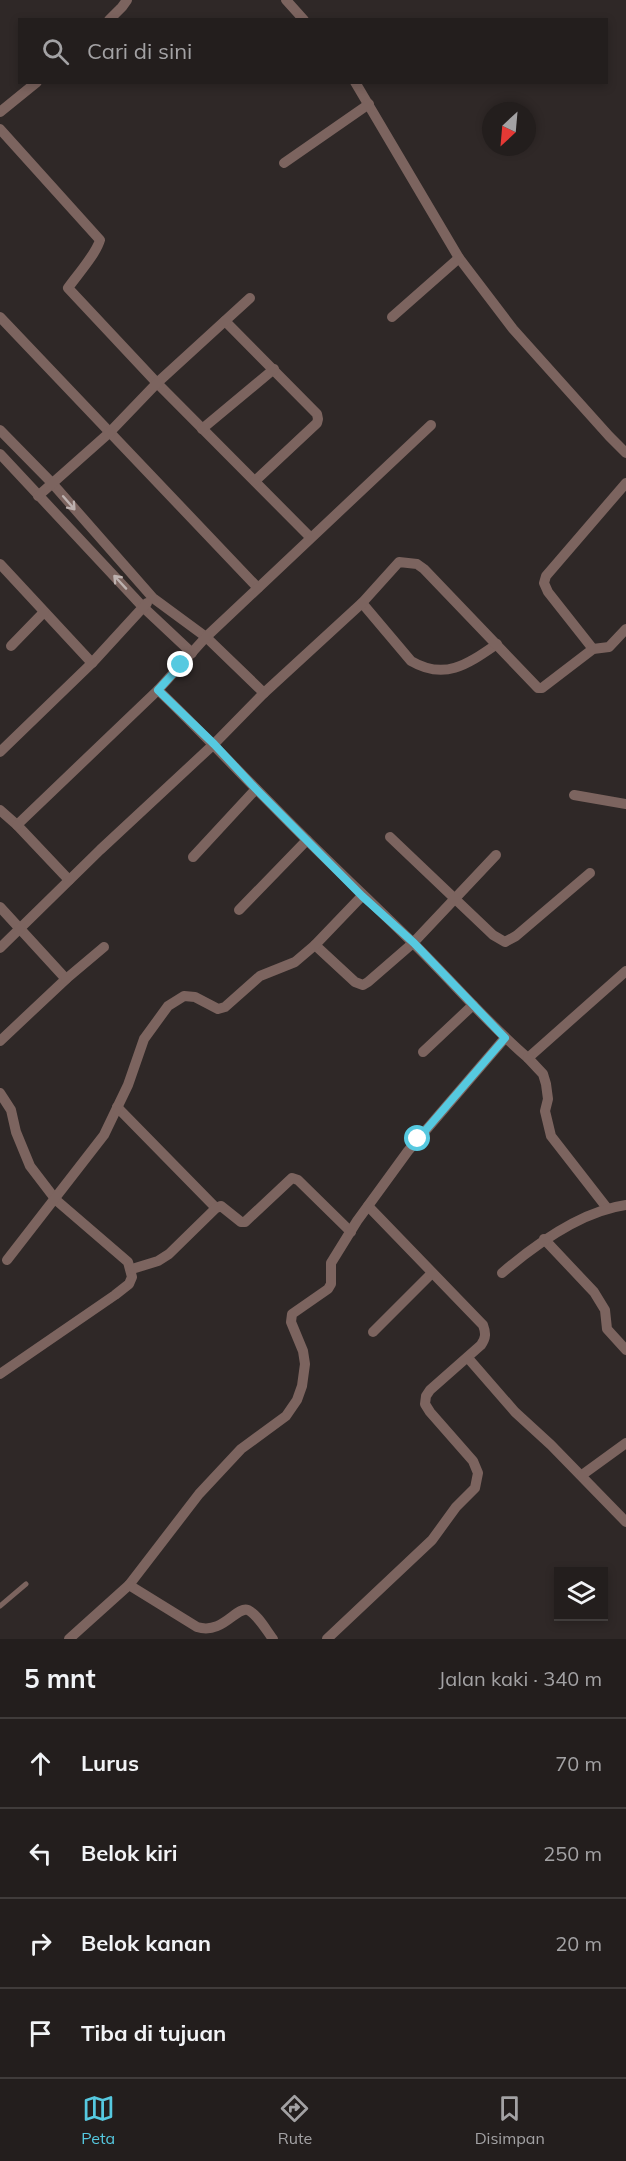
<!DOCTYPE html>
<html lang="id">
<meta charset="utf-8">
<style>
:root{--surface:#231e1d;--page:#2b2726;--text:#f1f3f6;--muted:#a3a2a4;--line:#403c3b;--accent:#56c9e0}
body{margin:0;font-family:Mulish,sans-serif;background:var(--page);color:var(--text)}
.controls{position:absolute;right:18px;bottom:18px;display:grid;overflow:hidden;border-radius:0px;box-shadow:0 3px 9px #0003}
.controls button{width:54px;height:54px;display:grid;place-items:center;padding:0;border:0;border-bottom:2px solid var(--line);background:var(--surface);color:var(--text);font:30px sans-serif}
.compass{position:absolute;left:482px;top:102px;width:54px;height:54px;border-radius:50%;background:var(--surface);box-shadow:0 3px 9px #0003;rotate:206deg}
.stop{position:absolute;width:18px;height:18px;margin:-14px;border:4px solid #56c9e0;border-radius:50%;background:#fff}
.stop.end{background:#56c9e0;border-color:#fff;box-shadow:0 2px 6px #0008}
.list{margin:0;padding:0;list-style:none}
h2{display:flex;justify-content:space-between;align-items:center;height:78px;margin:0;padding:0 24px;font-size:26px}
h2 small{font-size:20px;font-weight:400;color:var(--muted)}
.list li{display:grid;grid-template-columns:39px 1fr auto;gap:18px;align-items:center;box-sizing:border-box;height:90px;padding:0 24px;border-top:2px solid var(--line)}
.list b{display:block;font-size:22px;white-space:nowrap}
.list em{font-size:20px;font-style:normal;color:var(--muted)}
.icon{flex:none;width:33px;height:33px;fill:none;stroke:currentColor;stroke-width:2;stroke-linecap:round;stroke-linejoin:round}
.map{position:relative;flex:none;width:626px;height:1639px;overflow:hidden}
.search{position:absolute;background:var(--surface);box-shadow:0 3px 9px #0003;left:18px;right:18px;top:18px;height:66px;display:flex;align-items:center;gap:15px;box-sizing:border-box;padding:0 21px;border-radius:0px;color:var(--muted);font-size:22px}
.sheet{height:438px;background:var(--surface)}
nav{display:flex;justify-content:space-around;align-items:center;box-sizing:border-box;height:84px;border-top:2px solid var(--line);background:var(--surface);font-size:16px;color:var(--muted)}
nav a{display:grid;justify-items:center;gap:3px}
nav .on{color:var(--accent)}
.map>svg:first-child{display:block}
</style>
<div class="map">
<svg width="626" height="1639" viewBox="0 0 626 1639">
<rect width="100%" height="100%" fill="#2f2827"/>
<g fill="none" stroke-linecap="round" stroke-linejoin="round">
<!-- service -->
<polyline stroke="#7c645f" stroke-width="5" points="0,1606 26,1584"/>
<!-- minor -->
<g stroke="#7c645f" stroke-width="10">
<polyline points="286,0 304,20"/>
<polyline points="109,20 122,7 127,0"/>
<polyline points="355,82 459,258 513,329 609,436 626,453"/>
<polyline points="0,112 37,82"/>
<path d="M0,129L100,240C96,254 78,274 68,288L157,383L310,537"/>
<polyline points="284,163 369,104"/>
<polyline points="0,317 258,588"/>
<polyline points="392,317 459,258"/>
<polyline points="225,321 317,414 318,419 317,423 255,481"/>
<polyline points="202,429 274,369"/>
<polyline points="0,430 52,483 153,598 206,637 264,693"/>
<polyline points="0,454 143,607 192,653"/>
<polyline points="38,496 109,433 157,383 250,298"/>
<polyline points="0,564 92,663"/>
<path d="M362,603L411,661C445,681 468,664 497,644"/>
<polyline points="11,646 44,612"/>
<polyline points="593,649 548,592 544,583 546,576 626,483"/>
<path d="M158,690C199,729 237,770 276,809C321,855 367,898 413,943C452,981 487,1023 528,1058L626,971"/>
<polyline points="0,752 92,663 147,603"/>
<polyline points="574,795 626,804"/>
<polyline points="0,810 17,825 69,880"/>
<polyline points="17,825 158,690 206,637 431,425"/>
<polyline points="390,837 493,935 505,942 516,936 590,873"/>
<polyline points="193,857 256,789"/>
<polyline points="0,907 66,979 0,1041"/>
<polyline points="239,910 307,840"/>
<polyline points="315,945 355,982 363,985 368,982 413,943 496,855"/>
<polyline points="0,948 100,850 214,744 264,693 362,603 399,562 417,564 424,569 538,688 542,688 593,649 609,647 626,629"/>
<polyline points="66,979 104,947"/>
<polyline points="423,1052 473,1005"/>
<polyline points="528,1058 543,1074 546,1084 548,1099 545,1111 551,1136 607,1208"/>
<polyline points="0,1093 11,1110 16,1132 30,1166 56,1200 128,1262 132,1277 129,1284 115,1295 0,1374"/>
<polyline points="117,1107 216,1208"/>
<polyline points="544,1239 594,1292 605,1310 607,1329 626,1350"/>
<polyline points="7,1260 104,1135 128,1085 144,1039 168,1006 184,996 195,997 218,1009 225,1007 260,976 295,962 315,945 362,896"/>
<polyline points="132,1269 158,1261 169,1254 216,1208 221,1206 241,1222 245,1222 292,1178 298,1180 351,1232"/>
<path d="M502,1273C536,1244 581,1211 626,1205"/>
<polyline points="373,1332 432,1273"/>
<polyline points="468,1358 515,1412 551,1445 626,1522"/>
<polyline points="582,1475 626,1443"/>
<polyline points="129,1585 199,1494 241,1449 286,1416 297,1400 302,1386 305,1364 303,1351 291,1322 292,1314 328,1289 331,1284 331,1263 357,1221 408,1151 505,1038"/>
<path d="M69,1639L129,1585L197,1627C223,1635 236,1606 248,1610C258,1615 266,1630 273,1639"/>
<path d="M327,1639L432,1540L456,1507L475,1488L478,1473L473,1461L430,1412L425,1404L426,1396L430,1390L481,1345C486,1338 486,1333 483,1325L368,1206"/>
</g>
</g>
<!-- one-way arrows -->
<defs><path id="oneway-shaft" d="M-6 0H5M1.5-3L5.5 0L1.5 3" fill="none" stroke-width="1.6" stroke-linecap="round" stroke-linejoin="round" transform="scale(1.5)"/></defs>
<g stroke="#bdb1af">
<use href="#oneway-shaft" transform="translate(69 503) rotate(49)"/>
<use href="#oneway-shaft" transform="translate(120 582) rotate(-133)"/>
</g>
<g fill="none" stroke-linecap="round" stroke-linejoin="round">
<!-- route -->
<polyline stroke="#56c9e0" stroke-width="8" points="181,665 158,690 214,744 256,789 362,896 414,943 505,1038 418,1139"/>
</g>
</svg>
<div class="controls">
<button><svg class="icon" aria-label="layers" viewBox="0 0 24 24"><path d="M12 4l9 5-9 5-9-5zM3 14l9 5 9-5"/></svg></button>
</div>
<svg class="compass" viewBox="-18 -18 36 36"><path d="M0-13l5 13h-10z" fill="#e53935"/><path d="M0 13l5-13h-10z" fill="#a3a2a4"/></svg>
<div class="stop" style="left:418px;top:1139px"></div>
<div class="stop end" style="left:181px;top:665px"></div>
<div class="search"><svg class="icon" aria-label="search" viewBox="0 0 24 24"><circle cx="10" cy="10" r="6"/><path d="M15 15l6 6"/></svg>Cari di sini</div>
</div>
<section class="sheet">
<h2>5 mnt<small>Jalan kaki · 340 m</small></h2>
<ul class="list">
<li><svg class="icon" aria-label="ahead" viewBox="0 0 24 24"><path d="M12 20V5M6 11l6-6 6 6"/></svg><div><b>Lurus</b></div><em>70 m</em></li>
<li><svg class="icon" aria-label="left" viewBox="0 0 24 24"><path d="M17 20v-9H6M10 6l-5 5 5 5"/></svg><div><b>Belok kiri</b></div><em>250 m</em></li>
<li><svg class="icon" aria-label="right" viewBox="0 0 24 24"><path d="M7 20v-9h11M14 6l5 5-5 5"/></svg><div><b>Belok kanan</b></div><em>20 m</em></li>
<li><svg class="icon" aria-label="arrive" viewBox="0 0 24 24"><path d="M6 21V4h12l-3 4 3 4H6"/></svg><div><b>Tiba di tujuan</b></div></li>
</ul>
</section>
<nav>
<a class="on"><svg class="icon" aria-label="map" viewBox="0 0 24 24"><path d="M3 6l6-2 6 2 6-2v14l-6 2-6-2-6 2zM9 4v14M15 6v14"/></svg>Peta</a>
<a><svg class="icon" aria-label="directions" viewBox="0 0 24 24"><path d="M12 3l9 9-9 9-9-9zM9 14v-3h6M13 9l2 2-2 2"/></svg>Rute</a>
<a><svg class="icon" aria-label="saved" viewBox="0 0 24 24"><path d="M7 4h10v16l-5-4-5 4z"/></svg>Disimpan</a>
</nav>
